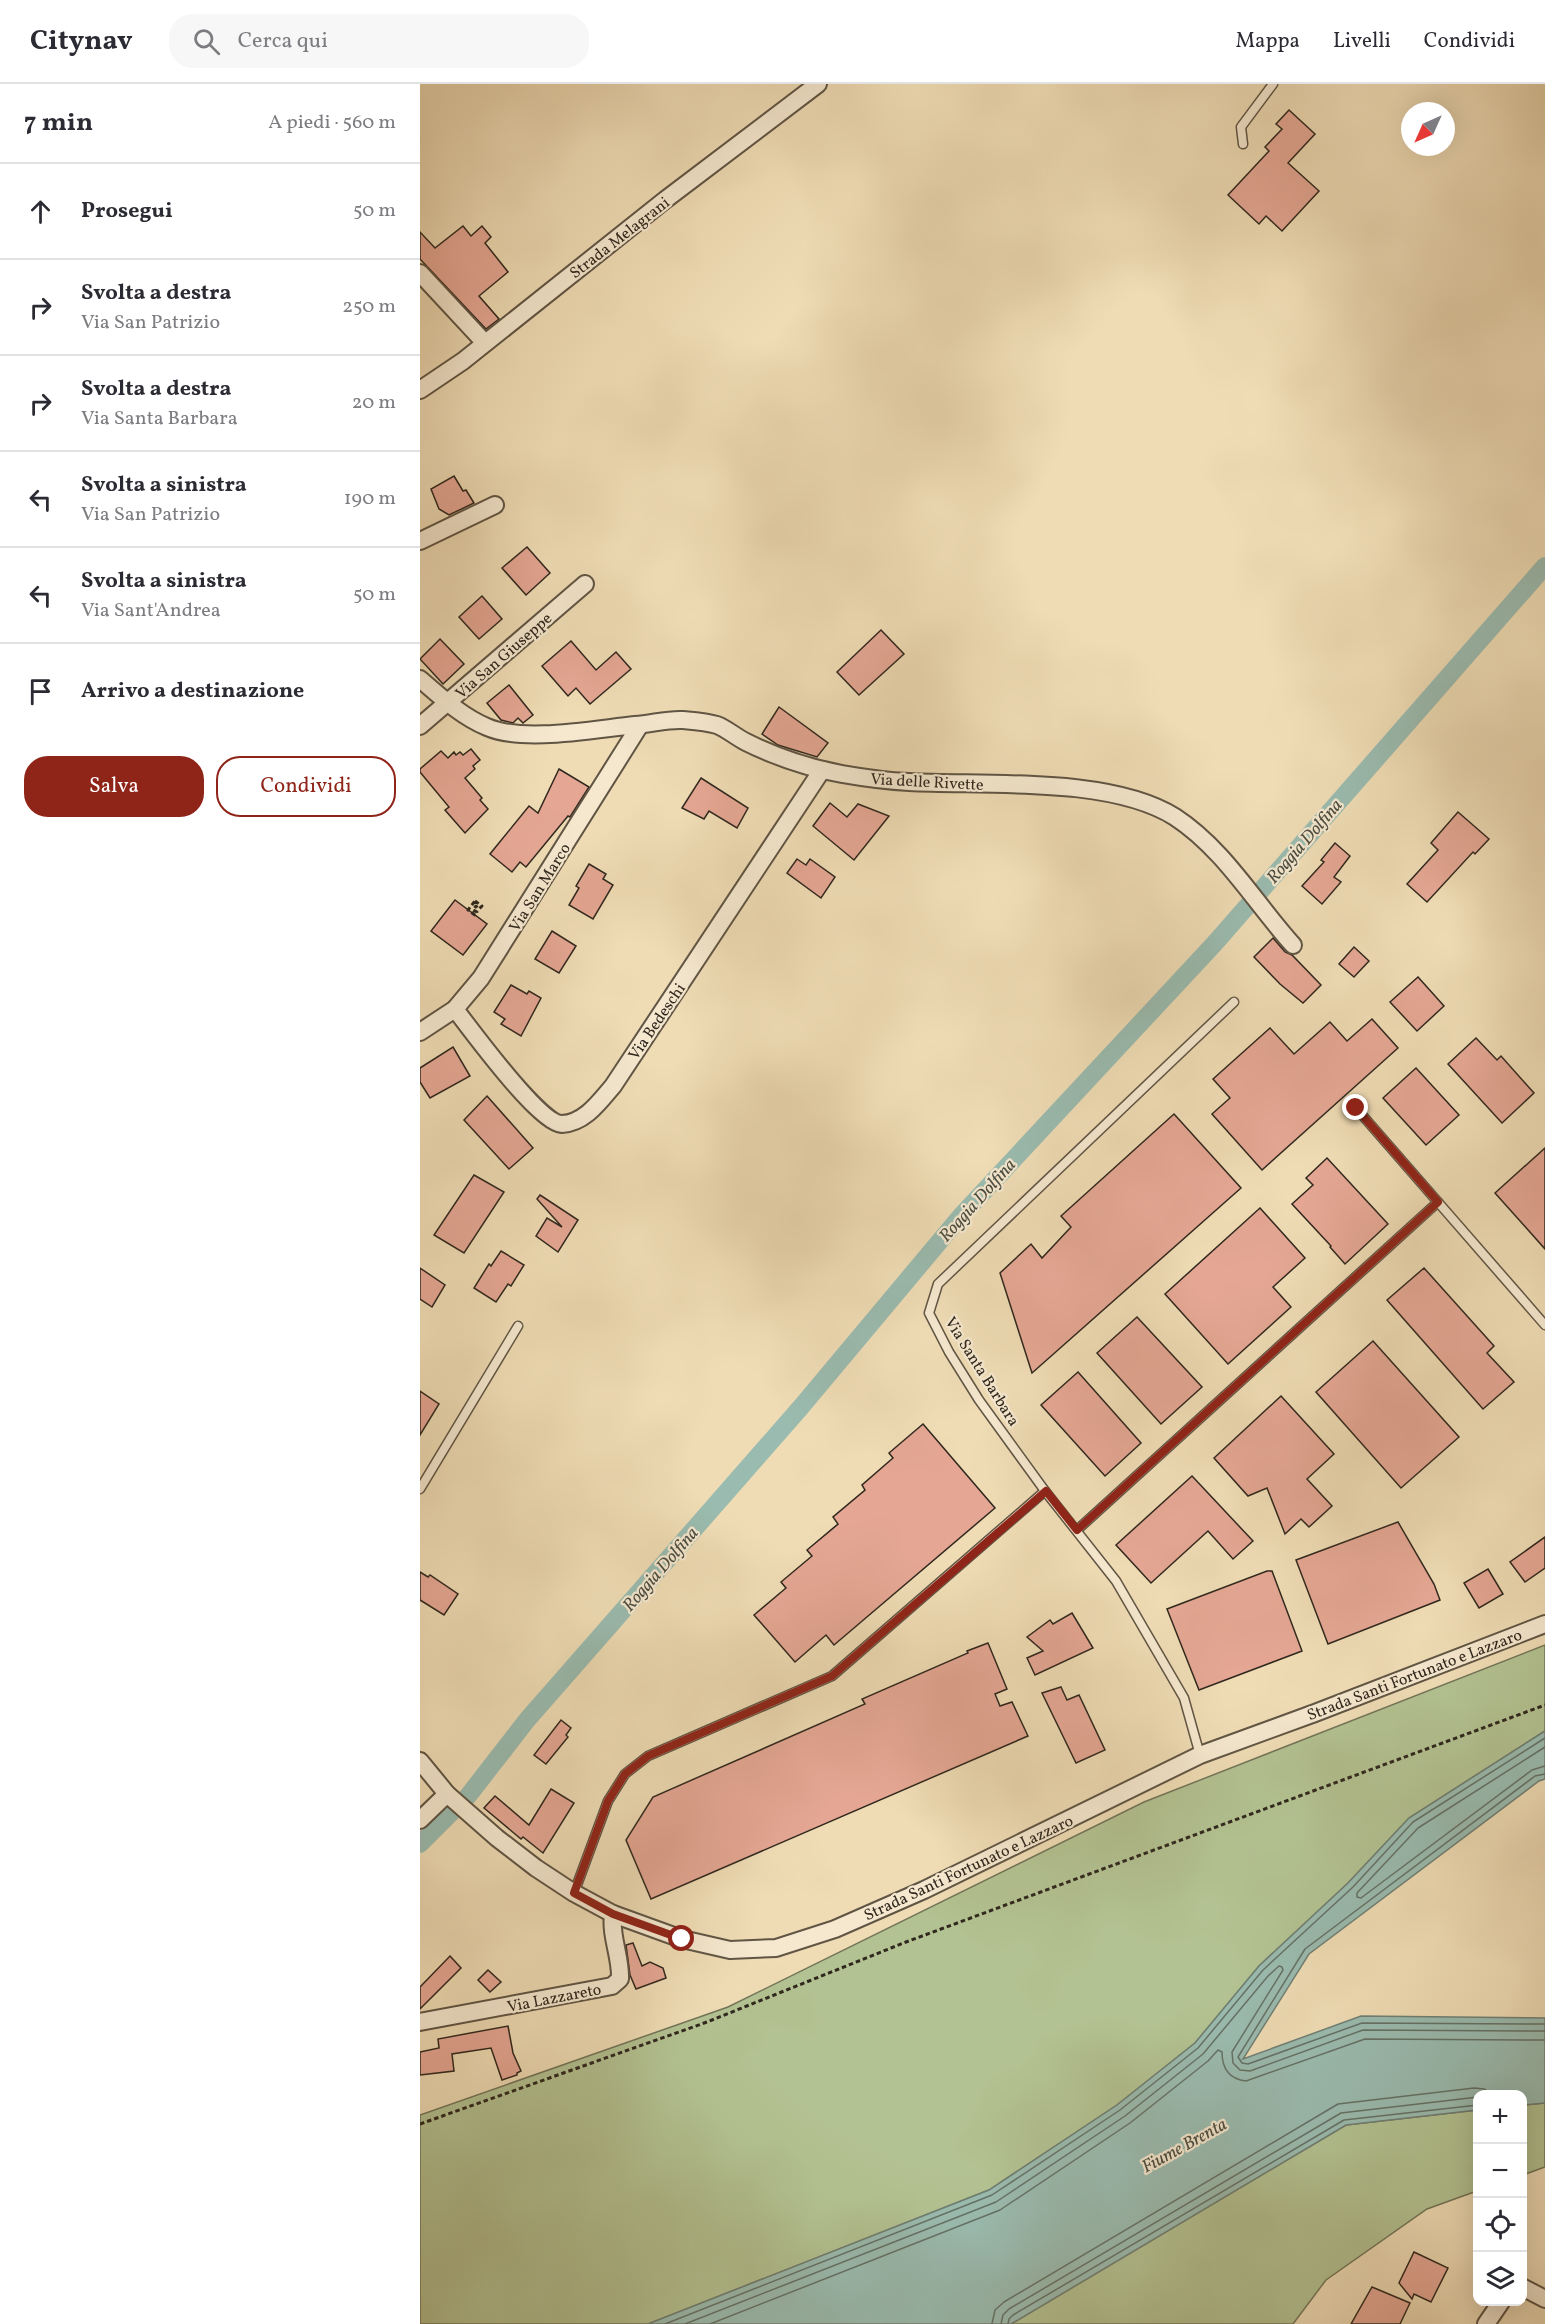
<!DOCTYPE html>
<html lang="it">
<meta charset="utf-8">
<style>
:root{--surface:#fff;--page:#f7f7f7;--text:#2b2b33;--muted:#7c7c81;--line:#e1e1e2;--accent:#8f2418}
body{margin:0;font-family:Vollkorn,serif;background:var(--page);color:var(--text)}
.controls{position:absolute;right:18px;bottom:18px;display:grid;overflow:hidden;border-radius:12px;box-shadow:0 6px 24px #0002}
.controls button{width:54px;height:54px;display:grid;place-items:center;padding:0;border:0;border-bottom:2px solid var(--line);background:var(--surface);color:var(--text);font:30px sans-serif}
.compass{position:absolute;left:981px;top:18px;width:54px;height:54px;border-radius:50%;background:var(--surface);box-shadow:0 6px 24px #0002;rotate:225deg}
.stop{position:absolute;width:18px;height:18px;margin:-14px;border:4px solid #8f2418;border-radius:50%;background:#fff}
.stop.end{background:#8f2418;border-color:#fff;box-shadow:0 2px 6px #0008}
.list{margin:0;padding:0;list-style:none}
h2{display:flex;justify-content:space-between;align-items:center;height:78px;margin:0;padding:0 24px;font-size:26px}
h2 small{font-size:20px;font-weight:400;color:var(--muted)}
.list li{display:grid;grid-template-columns:39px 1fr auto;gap:18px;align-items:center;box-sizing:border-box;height:96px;padding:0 24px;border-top:2px solid var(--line)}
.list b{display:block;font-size:22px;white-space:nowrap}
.list p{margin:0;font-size:20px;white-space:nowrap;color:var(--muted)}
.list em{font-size:20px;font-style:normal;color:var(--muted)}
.actions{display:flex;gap:12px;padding:18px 24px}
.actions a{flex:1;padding:14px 0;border:2px solid var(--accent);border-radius:24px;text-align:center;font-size:21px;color:var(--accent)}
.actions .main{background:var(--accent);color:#fff}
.icon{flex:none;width:33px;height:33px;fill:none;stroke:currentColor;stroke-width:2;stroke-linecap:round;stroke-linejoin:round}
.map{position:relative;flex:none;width:1125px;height:2240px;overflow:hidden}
header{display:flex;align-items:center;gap:36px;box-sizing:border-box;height:84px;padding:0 30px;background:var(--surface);border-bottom:2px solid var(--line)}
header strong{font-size:28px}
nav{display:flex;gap:33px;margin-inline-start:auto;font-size:21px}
.search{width:420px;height:54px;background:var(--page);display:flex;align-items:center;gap:15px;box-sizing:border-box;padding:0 21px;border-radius:24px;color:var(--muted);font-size:22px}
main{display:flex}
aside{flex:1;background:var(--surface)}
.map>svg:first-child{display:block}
</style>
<header>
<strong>Citynav</strong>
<div class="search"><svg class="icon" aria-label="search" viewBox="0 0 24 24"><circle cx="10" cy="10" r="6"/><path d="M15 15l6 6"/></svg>Cerca qui</div>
<nav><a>Mappa</a><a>Livelli</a><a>Condividi</a></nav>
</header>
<main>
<aside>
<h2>7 min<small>A piedi · 560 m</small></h2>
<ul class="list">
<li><svg class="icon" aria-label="ahead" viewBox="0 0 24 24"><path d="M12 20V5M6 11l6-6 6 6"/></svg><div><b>Prosegui</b></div><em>50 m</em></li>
<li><svg class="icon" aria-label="right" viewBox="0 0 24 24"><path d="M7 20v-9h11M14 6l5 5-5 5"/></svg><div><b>Svolta a destra</b><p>Via San Patrizio</p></div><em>250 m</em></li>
<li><svg class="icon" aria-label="right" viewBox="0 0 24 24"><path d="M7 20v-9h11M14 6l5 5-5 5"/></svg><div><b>Svolta a destra</b><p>Via Santa Barbara</p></div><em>20 m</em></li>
<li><svg class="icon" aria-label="left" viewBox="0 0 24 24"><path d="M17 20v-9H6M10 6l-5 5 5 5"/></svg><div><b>Svolta a sinistra</b><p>Via San Patrizio</p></div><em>190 m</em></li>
<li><svg class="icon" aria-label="left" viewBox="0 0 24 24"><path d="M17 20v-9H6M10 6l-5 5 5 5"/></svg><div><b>Svolta a sinistra</b><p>Via Sant'Andrea</p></div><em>50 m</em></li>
<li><svg class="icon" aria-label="arrive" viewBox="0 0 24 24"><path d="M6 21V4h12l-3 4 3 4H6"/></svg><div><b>Arrivo a destinazione</b></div></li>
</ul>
<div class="actions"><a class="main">Salva</a><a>Condividi</a></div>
</aside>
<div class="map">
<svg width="1125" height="2240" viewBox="0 0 1125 2240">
<rect width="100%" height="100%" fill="#efdcb5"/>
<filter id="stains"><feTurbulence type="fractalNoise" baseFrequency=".00333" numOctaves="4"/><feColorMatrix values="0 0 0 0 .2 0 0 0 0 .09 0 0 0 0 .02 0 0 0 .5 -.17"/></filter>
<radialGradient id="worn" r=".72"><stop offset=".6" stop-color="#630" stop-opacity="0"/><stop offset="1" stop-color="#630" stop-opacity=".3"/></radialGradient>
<!-- green -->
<g fill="#b3c292" stroke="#727558" stroke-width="1.5">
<polygon points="1125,1561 1125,1647 989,1734 928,1799 839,1882 775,1959 697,2021 569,2106 228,2240 0,2240 0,2031 308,1923 724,1718"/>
<polygon points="1125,2019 1125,2083 1103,2091 1103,2021"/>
<polygon points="1057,2026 1057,2107 1007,2125 906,2196 873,2240 591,2240 926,2041"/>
</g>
<!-- water -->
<polygon fill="#9abbaf" stroke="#708075" stroke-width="1.5" points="1125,1647 1125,1695 1119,1697 889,1870 823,1975 941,1932 1125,1934 1125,2019 1103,2021 1102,2010 1058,2010 1057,2026 926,2041 591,2240 228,2240 569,2106 697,2021 775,1959 839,1882 928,1799 989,1734"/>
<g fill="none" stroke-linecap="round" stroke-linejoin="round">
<!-- shore -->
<g stroke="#657266" stroke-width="1.5">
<polyline points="1125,1663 998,1744 937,1809 937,1813 941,1814 1112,1686 1125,1682"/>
<polyline points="1125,1690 1115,1692 885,1865 818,1973 822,1979 828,1980 942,1939 1125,1940"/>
<polyline points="245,2240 572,2111 700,2026 778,1964 843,1886 933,1803 993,1738 1125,1654"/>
<polyline points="265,2240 576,2118 705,2032 783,1970 848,1892 859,1882 862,1883 863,1886 812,1968 813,1979 820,1986 830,1987 943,1946 1125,1947"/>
<path d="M290,2240L580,2126L710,2039L788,1977L798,1966L802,1968C802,1984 809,1995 826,1997L945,1955L1125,1956"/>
<polyline points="572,2240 575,2226 584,2218 918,2020 1054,2004 1064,2005 1072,2010"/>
<polyline points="581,2240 583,2231 589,2225 921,2029 1058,2013"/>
<polyline points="588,2240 589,2235 593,2231 924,2036 1058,2021"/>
</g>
<!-- canal -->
<polyline stroke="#9abbaf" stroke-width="18" points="0,1760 48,1712 107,1636 381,1323 540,1133 795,859 1125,482"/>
</g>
<!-- building -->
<g fill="#e5a794" stroke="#30281e" stroke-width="1.5">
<polygon points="869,26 895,50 868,79 899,107 862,147 846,132 839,140 808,111 849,67 845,63 862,45 856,40"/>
<polygon points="43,142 51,152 62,142 71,153 65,159 88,188 59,212 79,235 66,245 0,175 0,148 15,164"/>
<polygon points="34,392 43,407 46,406 54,419 29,431 19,425 11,405"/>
<polygon points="107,463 130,489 106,511 82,484"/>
<polygon points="62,512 82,535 59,555 39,533"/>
<polygon points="461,546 484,570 439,611 417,588"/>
<polygon points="20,555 44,580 23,600 0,575"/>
<polygon points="151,557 176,586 196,568 211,585 170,620 156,604 148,612 122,582"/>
<polygon points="89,601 113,631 103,639 98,634 93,639 81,636 67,619"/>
<polygon points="359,623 408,659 397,673 358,661 342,650"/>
<polygon points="51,665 60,676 53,682 55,685 45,694 62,714 60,716 68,725 45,749 25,726 29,723 0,688 0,685 21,667 28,674 34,668 36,671 40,668 43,671"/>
<polygon points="139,685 169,703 150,733 148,732 106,783 100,778 92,788 70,770 109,722 118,729"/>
<polygon points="281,694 328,724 317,744 289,727 284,735 262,724"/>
<polygon points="410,719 427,733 438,720 469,732 434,776 393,742"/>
<polygon points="1038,728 1069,755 1055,770 1053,768 1007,818 987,800 1018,766 1011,759"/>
<polygon points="915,759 930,772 914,793 921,798 902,820 882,802 904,778 901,776"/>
<polygon points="377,775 386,781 390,775 415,793 401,814 367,789"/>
<polygon points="169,780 186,790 183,795 193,801 173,835 149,821 159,804 156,802"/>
<polygon points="35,816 67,840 43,871 11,847"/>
<polygon points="132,847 156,862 139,889 115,875"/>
<polygon points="853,854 865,868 872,871 901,901 883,919 860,900 834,873"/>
<polygon points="934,863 949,877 934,893 919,880"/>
<polygon points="998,893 1024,922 997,947 970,918"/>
<polygon points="91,901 107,910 109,907 121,914 101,952 81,940 85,935 74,928"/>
<polygon points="952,935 978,964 842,1086 792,1030 810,1014 793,995 850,944 874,970 910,938 927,957"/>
<polygon points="1056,954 1077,976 1081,972 1114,1009 1082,1039 1028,980"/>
<polygon points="33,963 50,992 10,1014 0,998 0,984"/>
<polygon points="996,984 1039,1031 1006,1061 963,1014"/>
<polygon points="67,1012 113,1064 89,1085 44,1036"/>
<polygon points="754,1030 821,1104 612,1289 580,1189 611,1160 622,1174 651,1143 641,1132"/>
<polygon points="1125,1064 1125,1165 1075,1109"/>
<polygon points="907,1074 968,1140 925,1180 910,1163 911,1162 872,1120 893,1101 886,1094"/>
<polygon points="54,1091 84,1108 44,1169 14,1151"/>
<polygon points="120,1111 158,1136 138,1168 116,1152 127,1134 142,1143 117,1115"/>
<polygon points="840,1124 885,1174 853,1203 871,1223 808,1280 745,1210"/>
<polygon points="81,1167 104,1181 91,1202 88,1200 76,1218 54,1204 69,1180 71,1182"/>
<polygon points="0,1184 25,1201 12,1223 0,1215"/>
<polygon points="1004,1184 1074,1262 1067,1269 1094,1298 1063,1325 967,1216"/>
<polygon points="717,1233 782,1303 741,1340 677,1269"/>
<polygon points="953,1257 1039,1353 981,1404 896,1308"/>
<polygon points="658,1288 721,1359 685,1392 621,1321"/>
<polygon points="0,1307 19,1320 0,1351"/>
<polygon points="861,1312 914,1370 887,1395 912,1422 889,1443 881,1435 865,1450 847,1404 828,1412 794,1374"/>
<polygon points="503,1340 575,1424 414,1561 406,1551 375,1578 334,1531 366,1504 361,1498 392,1472 387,1466 418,1440 413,1433 445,1406 442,1401 473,1374 469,1369"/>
<polygon points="772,1392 833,1457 813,1475 788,1447 731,1499 696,1461"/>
<polygon points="978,1438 1014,1500 1020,1516 908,1560 876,1476"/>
<polygon points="1125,1453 1125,1484 1105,1498 1090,1478"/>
<polygon points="1068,1485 1083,1510 1059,1524 1044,1499"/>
<polygon points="847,1487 852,1487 882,1567 779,1606 747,1525"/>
<polygon points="0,1488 8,1493 10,1491 38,1510 24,1531 0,1516"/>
<polygon points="652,1529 673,1564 615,1591 607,1574 623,1567 607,1553 630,1536 633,1540"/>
<polygon points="568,1559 587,1605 575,1610 580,1622 592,1618 608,1652 231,1815 206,1756 233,1713 445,1620 442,1615 548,1569 547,1567"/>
<polygon points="641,1603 647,1616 659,1611 685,1666 656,1679 622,1609"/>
<polygon points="141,1636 151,1644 146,1651 148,1653 126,1680 114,1671"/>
<polygon points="131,1705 154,1719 123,1769 103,1753 101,1755 64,1724 75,1712 109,1741"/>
<polygon points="213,1859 222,1882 230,1878 243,1884 246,1894 216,1905 210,1891 206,1861"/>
<polygon points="30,1872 41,1884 0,1925 0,1903"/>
<polygon points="68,1886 81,1898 70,1908 58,1896"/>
<polygon points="88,1942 93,1969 101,1987 97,1989 97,1991 82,1996 71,1964 32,1970 34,1987 0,1991 0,1968 19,1964 18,1955"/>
<polygon points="994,2168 1028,2184 1011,2218 994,2210 992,2215 979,2199"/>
<polygon points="952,2203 990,2219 980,2240 931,2240"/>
</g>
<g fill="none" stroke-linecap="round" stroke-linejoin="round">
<defs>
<g id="lane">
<polyline points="823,60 821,43 853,0"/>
<polyline points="936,1024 1125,1241"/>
<polyline points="0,1405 98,1242"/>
<polyline points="657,1446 1018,1118"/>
<polyline points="780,1671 764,1614 696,1497 625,1407 559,1316 529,1268 509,1229 518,1200 814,918"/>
<polyline points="154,1809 188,1717 205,1690 228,1672 412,1592 625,1407"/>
</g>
<g id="street">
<polyline points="0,189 65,259"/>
<polyline points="0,306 43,277 245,116 398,0"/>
<polyline points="0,457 75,421"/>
<path d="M0,595C21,613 41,632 67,643C103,659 175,645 215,641C232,640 247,635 263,636C274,637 287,638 297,641C307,645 316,653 326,658C356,673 389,684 422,690C445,694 467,697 489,698C566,702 690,692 755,733C804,765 835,819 873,861"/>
<polyline points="0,642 165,500"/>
<path d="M35,925C51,946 120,1040 142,1040C165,1039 180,1017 193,1002L402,686"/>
<polyline points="0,948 35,925 61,894 220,641"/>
<polyline points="0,1677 27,1710 77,1754 116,1784 154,1809 193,1830 262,1855 310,1866 356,1864 415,1845 504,1806 780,1671 895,1629 1125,1540"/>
<polyline points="0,1736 27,1710"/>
<path d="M0,1938L192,1902L200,1895C201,1873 190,1852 193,1830"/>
<polyline points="1102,2203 1125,2215"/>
<polyline points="1066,2240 1081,2218"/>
</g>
</defs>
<!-- lane casing -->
<use href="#lane" stroke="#605544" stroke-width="11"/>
<!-- street casing -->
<use href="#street" stroke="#605544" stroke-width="20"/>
<!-- path -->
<g stroke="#30281e" stroke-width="3" stroke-dasharray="4.5 3" stroke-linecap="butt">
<polygon points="55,817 62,822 59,825 56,822 53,826 57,828 55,831 48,826"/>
<polyline points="0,2040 287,1938 486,1858 1125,1621"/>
</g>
<!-- lane -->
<use href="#lane" stroke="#f5e8cf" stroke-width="8"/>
<!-- street -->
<use href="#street" stroke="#f5e8cf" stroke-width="16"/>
</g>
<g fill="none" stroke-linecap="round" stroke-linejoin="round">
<!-- route -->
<polyline stroke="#8f2418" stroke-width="8" points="262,1855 193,1830 154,1809 188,1717 205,1690 228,1672 412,1592 626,1407 657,1446 1018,1118 936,1024"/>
</g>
<g text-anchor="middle" stroke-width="4.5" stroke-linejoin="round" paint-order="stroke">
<!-- street labels -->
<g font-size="16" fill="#30281e" stroke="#f5e8cf">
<text transform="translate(199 153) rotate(-38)" y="6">Strada Melagrani</text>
<text transform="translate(83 571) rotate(-41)" y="6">Via San Giuseppe</text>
<text transform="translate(507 697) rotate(3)" y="6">Via delle Rivette</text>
<text transform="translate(119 803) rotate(-58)" y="6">Via San Marco</text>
<text transform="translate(236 937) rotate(-56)" y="6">Via Bedeschi</text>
<text transform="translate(563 1287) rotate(58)" y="6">Via Santa Barbara</text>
<text transform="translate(994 1590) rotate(-21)" y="6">Strada Santi Fortunato e Lazzaro</text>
<text transform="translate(548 1783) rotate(-25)" y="6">Strada Santi Fortunato e Lazzaro</text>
<text transform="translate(134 1913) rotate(-11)" y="6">Via Lazzareto</text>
</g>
<!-- water labels -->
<g font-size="18" font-style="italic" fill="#4a4d42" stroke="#f5e8cf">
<text transform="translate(884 757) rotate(-49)" y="6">Roggia Dolfina</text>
<text transform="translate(557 1116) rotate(-48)" y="6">Roggia Dolfina</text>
<text transform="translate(240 1485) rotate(-49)" y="6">Roggia Dolfina</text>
<text transform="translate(764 2061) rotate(-29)" y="6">Fiume Brenta</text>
</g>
</g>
<rect width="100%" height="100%" filter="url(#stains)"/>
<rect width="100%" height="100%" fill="url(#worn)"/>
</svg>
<div class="controls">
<button>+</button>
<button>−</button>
<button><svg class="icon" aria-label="locate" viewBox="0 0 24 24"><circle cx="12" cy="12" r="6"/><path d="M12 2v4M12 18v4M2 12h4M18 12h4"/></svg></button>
<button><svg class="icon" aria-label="layers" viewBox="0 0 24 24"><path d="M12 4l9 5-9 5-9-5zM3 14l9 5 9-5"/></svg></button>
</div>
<svg class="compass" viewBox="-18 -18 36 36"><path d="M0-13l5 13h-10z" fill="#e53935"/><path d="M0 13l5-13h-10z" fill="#7c7c81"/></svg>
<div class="stop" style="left:262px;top:1855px"></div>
<div class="stop end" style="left:936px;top:1024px"></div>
</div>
</main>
